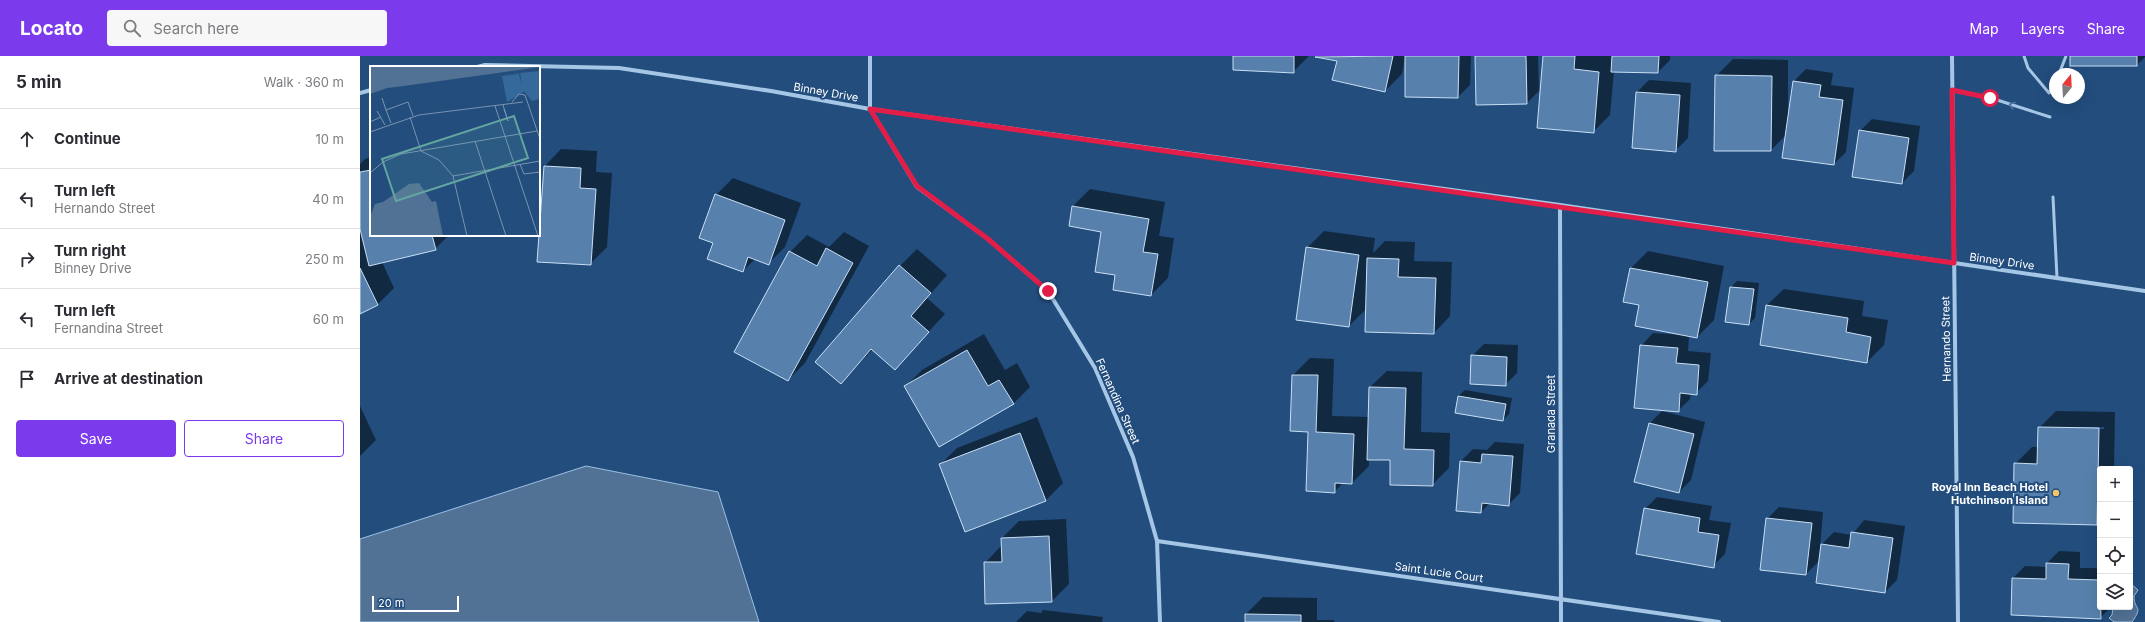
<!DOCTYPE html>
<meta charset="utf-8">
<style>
:root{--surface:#fff;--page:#f7f7f7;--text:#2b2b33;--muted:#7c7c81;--line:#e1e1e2;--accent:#7c3aed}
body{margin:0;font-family:Inter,sans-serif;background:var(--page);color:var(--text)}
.controls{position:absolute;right:12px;bottom:12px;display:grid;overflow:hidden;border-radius:4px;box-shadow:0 4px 16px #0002}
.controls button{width:36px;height:36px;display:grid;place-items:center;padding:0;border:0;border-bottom:1px solid var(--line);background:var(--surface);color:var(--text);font:20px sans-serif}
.compass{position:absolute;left:1689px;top:12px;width:36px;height:36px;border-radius:50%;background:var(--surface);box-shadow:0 4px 16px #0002;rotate:18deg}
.scale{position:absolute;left:12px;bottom:10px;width:87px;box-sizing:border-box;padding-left:4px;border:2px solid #fff;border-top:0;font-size:11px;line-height:14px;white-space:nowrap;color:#fff;-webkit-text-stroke:3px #224d7d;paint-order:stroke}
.stop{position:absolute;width:12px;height:12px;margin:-9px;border:3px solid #e11d48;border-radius:50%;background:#fff}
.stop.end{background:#e11d48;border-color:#fff;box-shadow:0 1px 4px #0008}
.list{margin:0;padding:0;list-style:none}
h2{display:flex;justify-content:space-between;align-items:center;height:52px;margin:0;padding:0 16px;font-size:17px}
h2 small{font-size:13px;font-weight:400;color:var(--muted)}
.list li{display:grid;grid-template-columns:26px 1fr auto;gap:12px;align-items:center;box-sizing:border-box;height:60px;padding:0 16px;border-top:1px solid var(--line)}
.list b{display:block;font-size:15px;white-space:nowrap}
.list p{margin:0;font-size:13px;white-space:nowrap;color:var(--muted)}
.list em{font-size:13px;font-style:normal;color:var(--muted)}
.actions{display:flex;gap:8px;padding:12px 16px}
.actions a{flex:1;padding:9px 0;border:1px solid var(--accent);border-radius:4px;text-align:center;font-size:14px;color:var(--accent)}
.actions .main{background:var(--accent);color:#fff}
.icon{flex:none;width:22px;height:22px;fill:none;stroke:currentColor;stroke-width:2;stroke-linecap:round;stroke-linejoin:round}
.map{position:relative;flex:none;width:1785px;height:566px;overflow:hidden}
header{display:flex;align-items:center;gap:24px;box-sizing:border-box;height:56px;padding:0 20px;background:var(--accent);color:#fff}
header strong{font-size:19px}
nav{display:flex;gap:22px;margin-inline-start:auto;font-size:14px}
.search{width:280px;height:36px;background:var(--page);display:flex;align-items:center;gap:10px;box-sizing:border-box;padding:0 14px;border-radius:4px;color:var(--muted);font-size:15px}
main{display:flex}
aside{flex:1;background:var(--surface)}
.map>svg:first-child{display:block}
</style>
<header>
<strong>Locato</strong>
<div class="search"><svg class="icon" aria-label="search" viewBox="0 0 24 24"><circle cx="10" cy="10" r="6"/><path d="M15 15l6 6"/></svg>Search here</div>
<nav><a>Map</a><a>Layers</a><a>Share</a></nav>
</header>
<main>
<aside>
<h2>5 min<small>Walk · 360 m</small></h2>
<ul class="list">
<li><svg class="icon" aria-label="ahead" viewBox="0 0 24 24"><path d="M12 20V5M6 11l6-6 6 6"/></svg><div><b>Continue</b></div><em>10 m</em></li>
<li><svg class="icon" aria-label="left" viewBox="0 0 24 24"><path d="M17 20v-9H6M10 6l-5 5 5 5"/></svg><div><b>Turn left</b><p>Hernando Street</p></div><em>40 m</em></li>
<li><svg class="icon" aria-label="right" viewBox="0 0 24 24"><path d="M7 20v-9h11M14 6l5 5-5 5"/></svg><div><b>Turn right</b><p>Binney Drive</p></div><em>250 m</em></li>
<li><svg class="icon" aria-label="left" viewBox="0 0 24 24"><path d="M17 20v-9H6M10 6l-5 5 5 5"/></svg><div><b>Turn left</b><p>Fernandina Street</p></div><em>60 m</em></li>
<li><svg class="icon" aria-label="arrive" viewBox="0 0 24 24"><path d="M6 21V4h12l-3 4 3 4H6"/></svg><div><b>Arrive at destination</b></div></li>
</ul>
<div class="actions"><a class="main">Save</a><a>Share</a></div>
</aside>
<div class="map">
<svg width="1785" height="566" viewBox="0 0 1785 566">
<rect width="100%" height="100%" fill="#224d7d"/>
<!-- water -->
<g fill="#527295" stroke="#9ac1e7">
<polygon points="226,410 358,436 399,566 0,566 0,483"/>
<path d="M1770,527L1778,534L1774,540C1774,555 1784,549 1772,566H1754L1749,562L1752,559L1753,551H1770Z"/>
</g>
<!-- shadow -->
<g fill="#0007" fill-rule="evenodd">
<polygon points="874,0 949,0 933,16"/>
<polygon points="957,0 1111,0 1110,29 1098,41 1045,2 1042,18 1025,35 978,5"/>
<polygon points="1116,0 1178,0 1179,35 1167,47"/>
<polygon points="1184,0 1310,0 1310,4 1298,16 1254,15 1250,59 1233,76"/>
<polygon points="1711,0 1785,0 1785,1 1777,9"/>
<polygon points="1373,3 1428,4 1428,61 1434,25 1446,13 1473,17 1471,29 1494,32 1486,96 1474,108 1427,78 1411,94 1356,20"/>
<polygon points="1289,24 1331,27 1328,82 1316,94 1277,36"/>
<polygon points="1512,63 1560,70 1554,115 1542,127 1500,75"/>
<polygon points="201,93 237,95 236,116 252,117 247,191 230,208 178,205 185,110"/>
<polygon points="11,101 11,179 89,179 75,193 22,206 34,232 17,249 0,257 0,108 5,103"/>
<polygon points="373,122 441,147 425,191 408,208 395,203 383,215 354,187 356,139"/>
<polygon points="730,133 805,146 799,180 814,182 808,222 791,239 756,218 743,175 713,150"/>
<polygon points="964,175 1015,182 1013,197 1025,185 1055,186 1054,205 1092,206 1090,260 1074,277 1007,252 989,270 947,192"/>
<polygon points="484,176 509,190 445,307 428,324 430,196 447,179 469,191"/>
<polygon points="557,193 587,219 567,242 585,258 535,312 513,293 481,327 540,210"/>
<polygon points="1288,195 1364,210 1354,264 1337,281 1329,279 1328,295 1351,297 1348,325 1336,337 1331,337 1330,343 1318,355 1281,290 1293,277 1326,279 1280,248 1271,212"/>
<polygon points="1377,225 1399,227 1395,262 1389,268 1371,231"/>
<polygon points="1424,233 1504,245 1502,260 1528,264 1524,289 1507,306 1407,249"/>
<polygon points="624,278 645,314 657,307 670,331 654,347 545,331 562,314"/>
<polygon points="1124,288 1158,289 1157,317 1145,329 1112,300"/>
<polygon points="950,302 974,303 972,360 1009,361 1010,331 1027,315 1062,316 1061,376 1090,377 1089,412 1072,429 1031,403 1009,403 1009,410 992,427 984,426 974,436 949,375 933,319"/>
<polygon points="1105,334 1152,342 1149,358 1143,364 1098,340"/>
<polygon points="0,350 16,384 0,400"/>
<polygon points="1302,355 1345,366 1331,424 1319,436 1290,367"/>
<path d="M1696,355L1755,356L1754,413H1740V465L1737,468L1655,408L1672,391H1679V372ZM1694,371H1744V373H1694Z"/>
<polygon points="677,361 703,427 686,444 606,475 581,408 597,392"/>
<polygon points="1135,386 1164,388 1160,437 1148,449 1130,447 1121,456 1101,405 1113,393 1127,394"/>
<polygon points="1297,441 1352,450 1349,464 1371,467 1365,498 1353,510 1285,453"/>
<polygon points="1419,451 1463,456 1459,505 1446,518 1407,463"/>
<polygon points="706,463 709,528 692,545 625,507 641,490 642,482 659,465"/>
<polygon points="1504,464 1545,470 1537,524 1525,536 1457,527 1462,488 1474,476 1492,479"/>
<polygon points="1699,495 1720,496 1720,512 1740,512 1740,551 1751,551 1740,562 1653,522 1665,510 1687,511 1687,507"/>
<polygon points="903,541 957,542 957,564 974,564 974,566 886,566 886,558"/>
<polygon points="683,554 743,561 742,566 656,566 667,555 681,557"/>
</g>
<!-- building -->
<g fill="#5781ac" stroke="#c9dff5">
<polygon points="873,0 934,0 934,17 873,14"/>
<polygon points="1033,0 1025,36 972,24 977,5 955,1"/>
<polygon points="1045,0 1099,0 1098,42 1045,41"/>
<polygon points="1115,0 1166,0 1167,48 1116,49"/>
<polygon points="1183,0 1215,0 1214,13 1239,16 1234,77 1177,72"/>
<polygon points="1252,0 1299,0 1298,17 1251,16"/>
<rect x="1710" y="0" width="67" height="10"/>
<polygon points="1355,19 1412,20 1411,95 1354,95"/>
<polygon points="1433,25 1461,29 1459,41 1483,44 1474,109 1422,102"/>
<polygon points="1276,36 1320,39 1316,96 1272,92"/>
<polygon points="1499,74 1549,82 1542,128 1492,121"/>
<polygon points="184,110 221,112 220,132 236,133 231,209 177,206"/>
<polygon points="11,114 11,179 72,179 76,194 9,210 0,173 0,116"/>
<polygon points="355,138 425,164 409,209 388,201 383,216 347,203 353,187 339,182"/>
<polygon points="712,150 789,163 783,196 798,198 791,240 753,234 755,219 735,216 741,176 709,170"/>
<polygon points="946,191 999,199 989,271 936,264"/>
<polygon points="466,192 493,207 428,325 374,296 429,195 457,210"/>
<polygon points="1007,202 1039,203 1038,221 1076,222 1074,278 1005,276"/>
<polygon points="539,209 571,237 551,260 569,276 535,314 511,293 481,328 455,306"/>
<polygon points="0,212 18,249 0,258"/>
<polygon points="1270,212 1348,226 1337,282 1275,270 1279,249 1263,246"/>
<polygon points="1370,231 1394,233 1389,269 1365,266"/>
<polygon points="1406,249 1488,262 1486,276 1511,281 1507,307 1400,289"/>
<polygon points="1280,289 1318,292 1316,307 1339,309 1337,339 1320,337 1319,356 1274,352"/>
<polygon points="607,294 628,330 639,324 654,348 579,391 544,330"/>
<polygon points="1111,299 1147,301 1146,330 1110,328"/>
<polygon points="932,319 958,319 956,376 994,378 992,428 975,427 975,437 946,435 948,376 930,375"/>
<polygon points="1009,331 1046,332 1044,393 1074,394 1073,430 1030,429 1030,404 1007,404"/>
<polygon points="1098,340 1146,348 1143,365 1095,357"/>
<polygon points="1289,367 1334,378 1319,437 1274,426"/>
<polygon points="1678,371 1739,372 1737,469 1653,467 1654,407 1677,408"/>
<polygon points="660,377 686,445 605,476 579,408"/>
<polygon points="1122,398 1153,400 1149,450 1122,447 1121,457 1096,455 1100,405 1121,407"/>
<polygon points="1284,452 1340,462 1338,476 1359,479 1354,512 1276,498"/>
<polygon points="1406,462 1452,467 1446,519 1400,514"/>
<polygon points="1491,476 1533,482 1525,537 1456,527 1461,488 1489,492"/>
<polygon points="689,480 692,546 625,548 624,506 642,506 641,482"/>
<polygon points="1686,507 1709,508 1708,523 1740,524 1741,563 1651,559 1652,522 1686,523"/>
<polygon points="885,558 941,559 941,566 885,566"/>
</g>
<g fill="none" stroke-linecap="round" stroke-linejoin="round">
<!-- lane -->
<g stroke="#a6c6e6" stroke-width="3">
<polyline points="1664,0 1668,12 1689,37 1695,26"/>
<polyline points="1699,18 1706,0"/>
<polyline points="1592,34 1631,42 1690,61"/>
<polyline points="1693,141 1697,222"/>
</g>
<!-- street -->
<g stroke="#a6c6e6" stroke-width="4">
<polyline points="510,0 510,53 557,131 628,183 688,235 735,312 773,401 797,485 800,566"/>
<polyline points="1592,0 1598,566"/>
<polyline points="117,11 125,9 259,12 411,35 510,53 1200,149 1785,235"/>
<polyline points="0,37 11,34"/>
<polyline points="1200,149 1201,566"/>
<polyline points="797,485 1359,566"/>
</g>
</g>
<!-- one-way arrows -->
<defs><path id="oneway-chevron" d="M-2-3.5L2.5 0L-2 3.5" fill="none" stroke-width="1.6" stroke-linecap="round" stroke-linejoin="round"/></defs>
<use stroke="#5077a2" href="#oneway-chevron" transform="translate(1652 49) rotate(-162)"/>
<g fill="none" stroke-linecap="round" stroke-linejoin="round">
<!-- route -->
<polyline stroke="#e11d48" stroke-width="5" points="688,235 628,183 557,130 510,53 1594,207 1592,34 1630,42"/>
</g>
<!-- markers -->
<circle fill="#f2c568" stroke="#224d7d" stroke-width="1.5" cx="1696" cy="437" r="4"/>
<g text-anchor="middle" stroke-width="4" stroke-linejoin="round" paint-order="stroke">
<!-- street labels -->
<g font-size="11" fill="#fff" stroke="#224d7d">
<text transform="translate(466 36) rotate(10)" y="4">Binney Drive</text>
<text transform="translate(1642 205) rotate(8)" y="4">Binney Drive</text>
<text transform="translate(1586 283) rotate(-91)" y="4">Hernando Street</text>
<text transform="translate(758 345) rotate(66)" y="4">Fernandina Street</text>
<text transform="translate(1191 358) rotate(-90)" y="4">Granada Street</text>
<text transform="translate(1079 516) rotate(8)" y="4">Saint Lucie Court</text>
</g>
<!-- poi labels -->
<g font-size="11" font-weight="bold" fill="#fff" stroke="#224d7d" text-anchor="end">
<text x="1688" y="435">Royal Inn Beach Hotel<tspan x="1688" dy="13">Hutchinson Island</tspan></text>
</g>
</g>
<!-- overview -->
<g transform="translate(10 10)">
<rect width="170" height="170" fill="#224d7d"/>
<path d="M170,5V33L162,35L153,24L150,7ZM149,8L154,26L137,36L132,10Z" fill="#35689b"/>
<path d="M0,0H170V5L17,22L0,28ZM49,117L62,136L66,135L73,170H0V151L5,138L13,136L39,118Z" fill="#527295"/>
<path d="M170,1V5L150,7L49,20L27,21Z" fill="#224d7d"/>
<path fill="none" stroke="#7a94b1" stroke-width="1" d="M12,32L16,44M142,36L149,28L155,29L170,73M133,39L138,55M125,40L168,170M134,43L138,55M7,45L15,59M40,51L51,85L69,94L83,110L97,170M0,56L11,51M21,57L16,44L38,36L43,50M0,66L49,49L153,36M105,75L136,170M150,98L154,108L170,106M0,107L13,96L31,88L167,65M83,110L170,95"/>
<path fill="#63a6a1" fill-opacity="0.15" stroke="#63a6a1" stroke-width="2" d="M144,50L158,92L26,135L12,93Z"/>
<rect width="170" height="170" fill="none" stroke="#fff" stroke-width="2"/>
</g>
</svg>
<div class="controls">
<button>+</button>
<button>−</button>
<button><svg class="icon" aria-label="locate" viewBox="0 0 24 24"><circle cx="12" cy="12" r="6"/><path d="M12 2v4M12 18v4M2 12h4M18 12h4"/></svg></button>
<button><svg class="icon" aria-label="layers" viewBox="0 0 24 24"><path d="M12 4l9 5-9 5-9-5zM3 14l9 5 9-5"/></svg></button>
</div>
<svg class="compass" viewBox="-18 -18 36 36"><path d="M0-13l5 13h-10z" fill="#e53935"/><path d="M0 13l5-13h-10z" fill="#7c7c81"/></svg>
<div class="scale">20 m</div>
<div class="stop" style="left:1630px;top:42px"></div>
<div class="stop end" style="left:688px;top:235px"></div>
</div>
</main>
